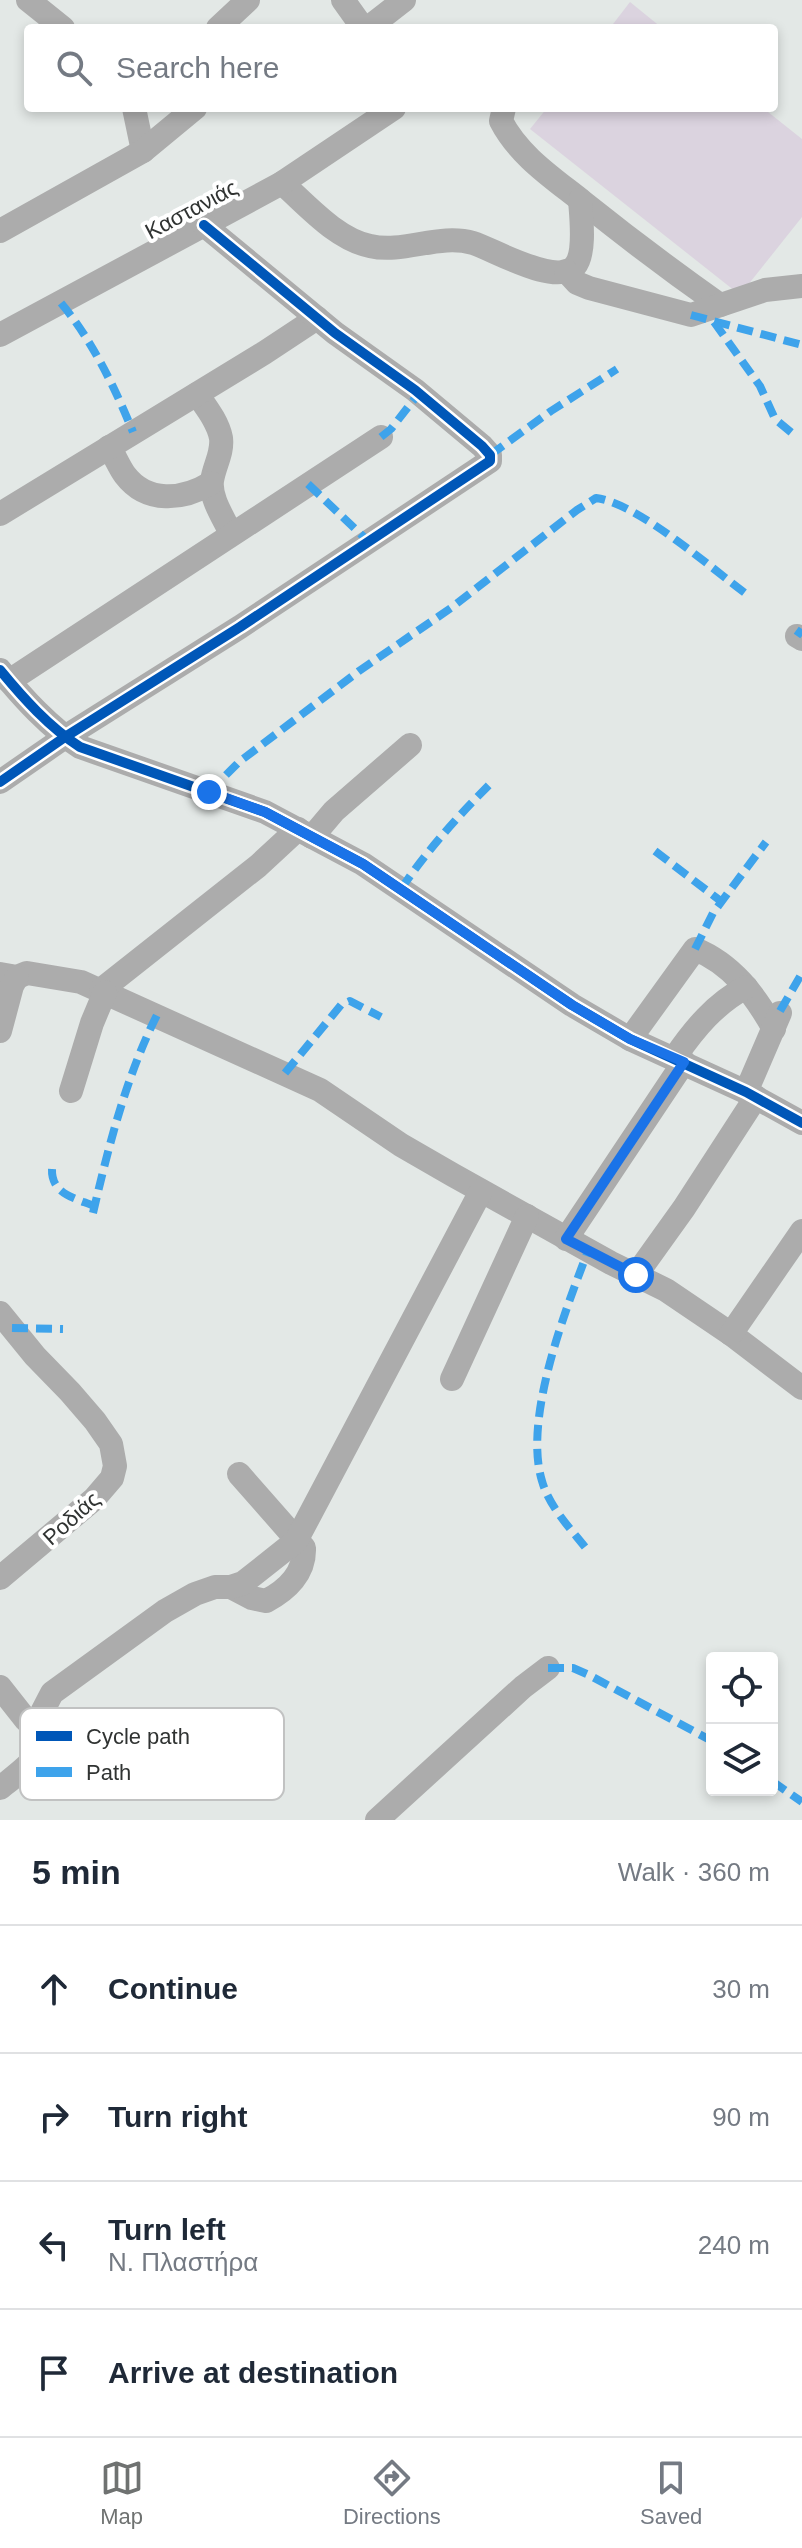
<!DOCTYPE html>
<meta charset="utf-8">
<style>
:root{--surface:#fff;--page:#f2f2f3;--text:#1f2937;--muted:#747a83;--line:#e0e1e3;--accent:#6f7271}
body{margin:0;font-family:Arial,sans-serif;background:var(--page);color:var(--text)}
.controls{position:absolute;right:24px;bottom:24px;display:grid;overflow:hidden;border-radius:8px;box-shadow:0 4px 12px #0003}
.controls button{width:72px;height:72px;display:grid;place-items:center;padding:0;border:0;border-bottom:2px solid var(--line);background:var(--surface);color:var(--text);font:40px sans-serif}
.stop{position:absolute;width:24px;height:24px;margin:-18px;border:6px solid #1a73e8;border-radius:50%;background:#fff}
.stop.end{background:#1a73e8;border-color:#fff;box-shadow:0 2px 8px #0008}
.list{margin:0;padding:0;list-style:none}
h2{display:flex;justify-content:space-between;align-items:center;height:104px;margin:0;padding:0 32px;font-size:34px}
h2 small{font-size:26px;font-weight:400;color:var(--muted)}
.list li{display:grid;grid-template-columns:52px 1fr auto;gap:24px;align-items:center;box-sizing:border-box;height:128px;padding:0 32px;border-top:2px solid var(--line)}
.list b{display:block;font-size:30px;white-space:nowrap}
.list p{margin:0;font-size:26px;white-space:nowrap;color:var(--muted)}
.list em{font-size:26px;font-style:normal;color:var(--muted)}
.icon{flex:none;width:44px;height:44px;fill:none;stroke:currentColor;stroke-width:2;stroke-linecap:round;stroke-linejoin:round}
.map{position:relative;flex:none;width:802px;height:1820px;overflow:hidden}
.search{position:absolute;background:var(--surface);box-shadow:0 4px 12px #0003;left:24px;right:24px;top:24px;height:88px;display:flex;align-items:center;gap:20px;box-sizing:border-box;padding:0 28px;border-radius:8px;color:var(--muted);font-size:30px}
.sheet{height:616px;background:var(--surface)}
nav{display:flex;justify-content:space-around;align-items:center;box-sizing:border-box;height:112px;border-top:2px solid var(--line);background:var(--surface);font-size:22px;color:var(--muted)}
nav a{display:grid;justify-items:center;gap:4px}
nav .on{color:var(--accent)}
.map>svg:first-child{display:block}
</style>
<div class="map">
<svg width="802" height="1820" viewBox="0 0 802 1820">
<rect width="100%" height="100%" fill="#e3e8e6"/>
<!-- green -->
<g fill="#dbd3df">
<polygon points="630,2 662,28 610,28"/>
<polygon points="547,108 763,108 802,139 802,217 740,295 530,129"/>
</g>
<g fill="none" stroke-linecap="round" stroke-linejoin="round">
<!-- minor -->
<g stroke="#acacac" stroke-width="24">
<polyline points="28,0 63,28"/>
<polyline points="343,0 363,28"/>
<polyline points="218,28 248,0"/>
<polyline points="368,28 404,0"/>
<polyline points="134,108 143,151"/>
<path d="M504,108L501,121C519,156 553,178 583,202C628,238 673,272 720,305"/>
<path d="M282,183C307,205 336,239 370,246C404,254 439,233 473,243C495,250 556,287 575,266C586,253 581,215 580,200"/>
<polyline points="0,231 143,151 195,108"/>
<polyline points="566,271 577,283 589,288 691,315 765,290 802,286"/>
<polyline points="0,335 282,183 394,108"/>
<path d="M197,394C206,407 218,422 221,438C223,453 214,466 212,481C210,499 224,518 231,534"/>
<path d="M109,447C115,456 119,467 125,475C147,504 183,500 211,483"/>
<polyline points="0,514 264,353 317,318"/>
<polyline points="797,636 802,639"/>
<path d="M0,670C23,698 49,727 80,747L265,812L363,864L572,1005L630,1039L746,1092L802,1123"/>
<polyline points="9,681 381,437"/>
<polyline points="0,782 65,737 240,627 490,461 490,455 482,446 415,390 335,333 204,225"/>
<polyline points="312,837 334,811 410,745"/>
<polyline points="0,974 17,977 27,973 81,982 320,1090 401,1145 453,1175 611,1263 666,1290 731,1334 802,1388"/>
<polyline points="101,990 258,866 298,829"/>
<polyline points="0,1031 12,986 17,977"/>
<path d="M630,1039L695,949C732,964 755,995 774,1029"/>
<path d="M675,1057C695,1028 715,1004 746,987"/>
<polyline points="71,1091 92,1023 105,992"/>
<polyline points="746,1092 780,1013"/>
<polyline points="566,1239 684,1062"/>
<polyline points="636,1275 684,1208 756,1097"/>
<polyline points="0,1313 35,1356 70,1392 95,1421 111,1444 115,1466 112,1478 94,1499 0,1578"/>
<polyline points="731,1334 802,1231"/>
<polyline points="452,1379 527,1216"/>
<path d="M231,1587L252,1598L266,1601C287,1590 305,1573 304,1548L239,1474"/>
<polyline points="0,1687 26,1720 38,1724"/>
<path d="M0,1788C13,1777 37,1762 41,1746C43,1738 39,1728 38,1720L52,1693L165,1611L195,1594L215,1587H231L243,1583L296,1541L481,1191"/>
<polyline points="377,1820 523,1687 548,1668"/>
</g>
<!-- quiet -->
<g stroke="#3ea3eb" stroke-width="8" stroke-dasharray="16 8" stroke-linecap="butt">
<path d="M61,303C92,340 115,388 133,432"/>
<polyline points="691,315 802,345"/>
<polyline points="714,322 760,386 775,419 792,433"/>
<polyline points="381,437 391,429 419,393"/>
<polyline points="490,455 551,411 617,369"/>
<polyline points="308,484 368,541"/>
<polyline points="797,636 802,629"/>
<path d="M209,792L239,762L359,671L451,608L577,510L596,498C637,503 710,567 745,593"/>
<polyline points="655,851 722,902"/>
<path d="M401,889C428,849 459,815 493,781"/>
<polyline points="695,949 713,913 766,842"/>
<polyline points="780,1011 802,973"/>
<polyline points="285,1073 341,1005 350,1001 381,1017"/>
<path d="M52,1169C51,1194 75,1198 94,1206"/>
<path d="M93,1213C109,1145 126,1077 157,1015"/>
<polyline points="12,1328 63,1329"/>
<path d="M585,1547C569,1527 549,1506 542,1481C523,1419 565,1311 588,1251"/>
<polyline points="548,1668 573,1668 589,1675 712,1741"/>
<polyline points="772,1781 802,1802"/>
</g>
<defs>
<g id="cycleway">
<path d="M0,670C23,698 49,727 80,747L265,812L363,864L572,1005L630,1039L746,1092L802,1123"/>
<polyline points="0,782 65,737 240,627 490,461 490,455 482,446 415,390 335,333 204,225"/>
</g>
</defs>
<!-- cycleway casing -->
<use href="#cycleway" stroke="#fff" stroke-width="15"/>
<!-- cycleway -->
<use href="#cycleway" stroke="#0057b8" stroke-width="10"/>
</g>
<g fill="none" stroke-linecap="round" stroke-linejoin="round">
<!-- route -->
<polyline stroke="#1a73e8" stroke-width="10" points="209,792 265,812 363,864 572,1005 630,1039 684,1062 566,1239 636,1275"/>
</g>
<g text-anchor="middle" stroke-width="8" stroke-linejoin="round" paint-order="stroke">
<!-- street labels -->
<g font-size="22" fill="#303332" stroke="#fff">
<text transform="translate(191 209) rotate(-28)" y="8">Καστανιάς</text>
<text transform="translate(71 1518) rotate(-42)" y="8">Ροδιάς</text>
</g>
</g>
<!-- legend -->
<rect x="20" y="1708" width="264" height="92" rx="12" fill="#fff" stroke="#c1c2c2" stroke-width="2"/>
<rect x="36" y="1731" width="36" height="10" fill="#0057b8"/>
<rect x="36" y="1767" width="36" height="10" fill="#3ea3eb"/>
<g font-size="22" fill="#303332">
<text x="86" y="1744">Cycle path</text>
<text x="86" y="1780">Path</text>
</g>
</svg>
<div class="controls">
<button><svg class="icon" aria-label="locate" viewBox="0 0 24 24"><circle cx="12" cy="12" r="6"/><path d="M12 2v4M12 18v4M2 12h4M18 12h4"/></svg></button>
<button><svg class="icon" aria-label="layers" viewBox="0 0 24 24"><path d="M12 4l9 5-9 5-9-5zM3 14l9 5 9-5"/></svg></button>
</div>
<div class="stop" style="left:636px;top:1275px"></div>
<div class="stop end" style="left:209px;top:792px"></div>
<div class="search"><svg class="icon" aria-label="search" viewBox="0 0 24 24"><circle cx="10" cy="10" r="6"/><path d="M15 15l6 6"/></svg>Search here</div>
</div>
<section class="sheet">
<h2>5 min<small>Walk · 360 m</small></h2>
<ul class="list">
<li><svg class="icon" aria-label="ahead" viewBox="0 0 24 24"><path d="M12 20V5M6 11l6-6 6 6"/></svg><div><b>Continue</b></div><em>30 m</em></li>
<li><svg class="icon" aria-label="right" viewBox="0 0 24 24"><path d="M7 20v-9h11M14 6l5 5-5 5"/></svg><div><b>Turn right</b></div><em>90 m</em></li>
<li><svg class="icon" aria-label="left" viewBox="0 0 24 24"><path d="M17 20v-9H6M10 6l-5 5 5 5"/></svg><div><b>Turn left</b><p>Ν. Πλαστήρα</p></div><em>240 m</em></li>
<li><svg class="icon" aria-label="arrive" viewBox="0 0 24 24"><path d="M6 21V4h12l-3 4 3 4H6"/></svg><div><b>Arrive at destination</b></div></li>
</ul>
</section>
<nav>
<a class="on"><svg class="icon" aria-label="map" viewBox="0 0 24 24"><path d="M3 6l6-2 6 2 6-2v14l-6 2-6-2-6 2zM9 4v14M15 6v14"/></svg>Map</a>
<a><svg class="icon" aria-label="directions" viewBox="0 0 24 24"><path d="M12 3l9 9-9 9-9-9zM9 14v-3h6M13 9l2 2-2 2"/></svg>Directions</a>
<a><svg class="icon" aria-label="saved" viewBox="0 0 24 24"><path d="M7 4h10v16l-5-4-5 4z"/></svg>Saved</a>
</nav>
